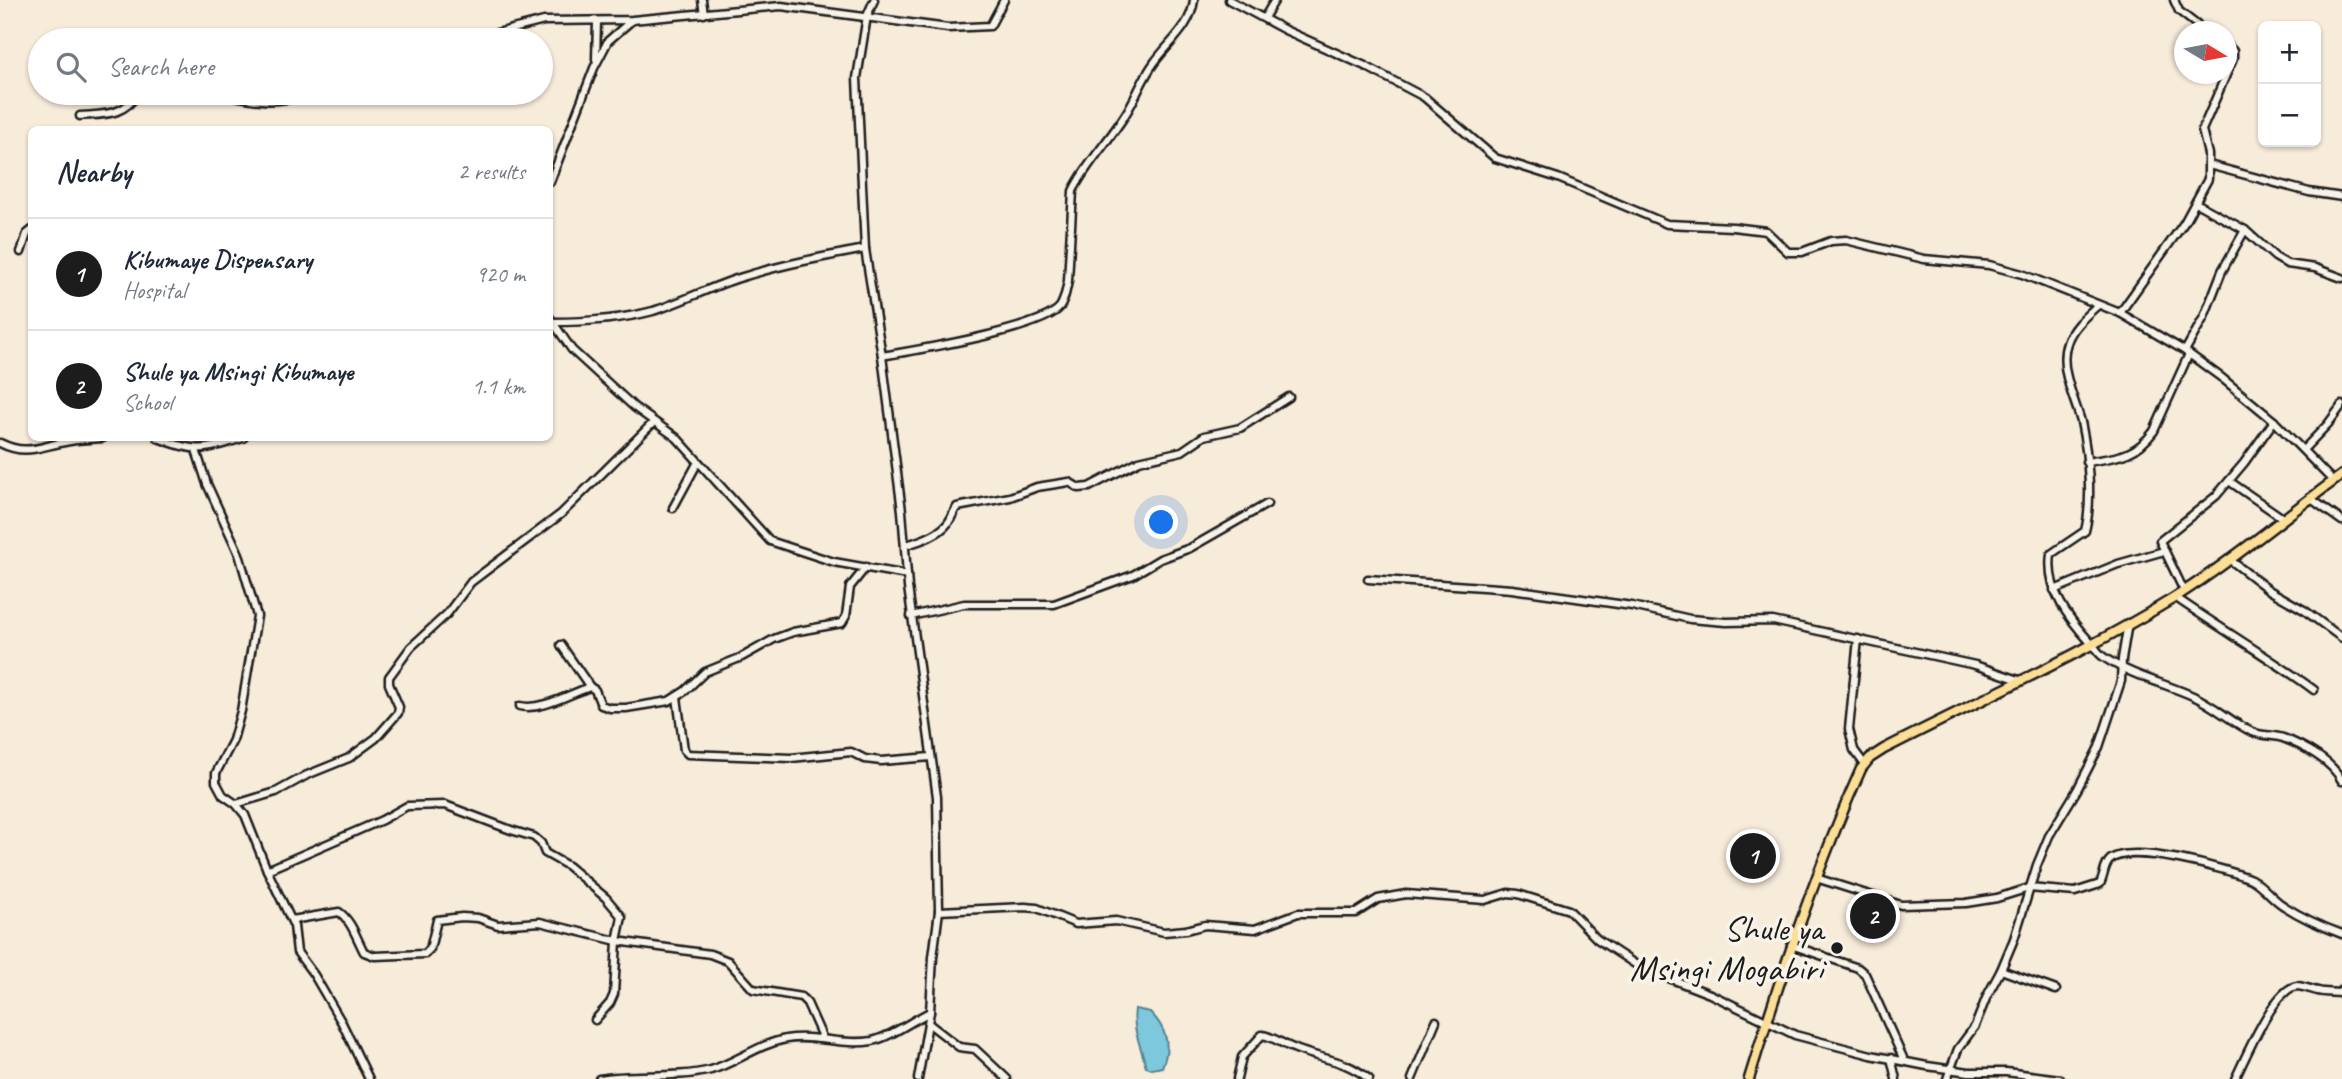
<!DOCTYPE html>
<meta charset="utf-8">
<style>
:root{--surface:#fff;--page:#f6f6f7;--text:#1f2937;--muted:#747a83;--line:#e0e1e3;--accent:#1c1c1c}
body{margin:0;font-family:Caveat,sans-serif;background:var(--page);color:var(--text)}
.controls{position:absolute;right:21px;top:21px;display:grid;overflow:hidden;border-radius:10px;box-shadow:0 2px 5px #0004}
.controls button{width:63px;height:63px;display:grid;place-items:center;padding:0;border:0;border-bottom:2px solid var(--line);background:var(--surface);color:var(--text);font:35px sans-serif}
.compass{position:absolute;left:2174px;top:21px;width:63px;height:63px;border-radius:50%;background:var(--surface);box-shadow:0 2px 5px #0004;rotate:100deg}
.you{position:absolute;left:1162px;top:523px;width:24px;height:24px;margin:-18px;border:5px solid #fff;border-radius:50%;background:#1a73e8;box-shadow:0 0 0 10px #1a73e833}
.badge{display:grid;place-items:center;width:46px;height:46px;border-radius:50%;background:var(--accent);color:#fff;font-size:23px;font-weight:700}
.pin{position:absolute;translate:-50% -50%;border:4px solid #fff;box-shadow:0 2px 7px #0006}
.list{margin:0;padding:0;list-style:none}
h2{display:flex;justify-content:space-between;align-items:center;height:91px;margin:0;padding:0 28px;font-size:30px}
h2 small{font-size:23px;font-weight:400;color:var(--muted)}
.list li{display:grid;grid-template-columns:46px 1fr auto;gap:21px;align-items:center;box-sizing:border-box;height:112px;padding:0 28px;border-top:2px solid var(--line)}
.list b{display:block;font-size:26px;white-space:nowrap}
.list p{margin:0;font-size:23px;white-space:nowrap;color:var(--muted)}
.list em{font-size:23px;font-style:normal;color:var(--muted)}
.icon{flex:none;width:38px;height:38px;fill:none;stroke:currentColor;stroke-width:2;stroke-linecap:round;stroke-linejoin:round}
.map{position:relative;flex:none;width:2342px;height:1079px;overflow:hidden}
.search{position:absolute;background:var(--surface);box-shadow:0 2px 5px #0004;left:28px;top:28px;width:525px;height:77px;display:flex;align-items:center;gap:18px;box-sizing:border-box;padding:0 24px;border-radius:38px;color:var(--muted);font-size:26px}
.panel{position:absolute;background:var(--surface);box-shadow:0 2px 5px #0004;left:28px;top:126px;width:525px;height:315px;border-radius:10px}
.map>svg:first-child{display:block}
</style>
<div class="map">
<svg width="2342" height="1079" viewBox="0 0 2342 1079">
<rect width="100%" height="100%" fill="#f7ebda"/>
<filter id="ink" filterUnits="userSpaceOnUse"><feTurbulence type="fractalNoise" baseFrequency=".0143" numOctaves="2"/><feDisplacementMap in="SourceGraphic" scale="14" xChannelSelector="R" yChannelSelector="G"/><feConvolveMatrix kernelMatrix="1 2 1 2 8 2 1 2 1" color-interpolation-filters="sRGB"/></filter>
<g filter="url(#ink)">
<!-- water -->
<path fill="#7dc8dd" stroke="#568390" stroke-width="2" d="M1135,1009L1150,1012C1167,1029 1171,1046 1162,1067L1152,1069L1146,1067C1141,1045 1132,1031 1135,1009Z"/>
<g fill="none" stroke-linecap="round" stroke-linejoin="round">
<defs>
<g id="minor">
<polyline points="702,0 704,14"/>
<polyline points="874,0 867,16 857,78 865,249 882,356 902,511 908,587 937,797 939,911 933,957 930,1012 918,1079"/>
<polyline points="1229,0 1285,30 1365,66 1424,97 1495,158 1558,178 1667,224 1733,227 1766,231 1788,252 1802,252 1831,241 1846,240 1924,259 1989,265 2022,274 2120,313 2185,351 2222,378 2274,421 2333,481"/>
<polyline points="2174,0 2179,11 2206,32"/>
<polyline points="1264,18 1275,0"/>
<polyline points="477,40 489,35 544,21 632,20 781,6 948,28 990,26 1004,0"/>
<polyline points="596,59 597,22"/>
<path d="M222,93C260,103 278,103 316,93"/>
<path d="M80,116C105,114 124,116 138,93"/>
<polyline points="2209,165 2309,192 2342,197"/>
<polyline points="550,182 594,68 608,41 631,21"/>
<polyline points="2196,203 2245,230 2275,257 2287,264 2315,268 2342,278"/>
<polyline points="21,252 27,234 32,230"/>
<path d="M2098,305C2086,316 2072,327 2067,343C2058,367 2075,399 2081,422C2088,455 2093,499 2085,531L2051,554C2046,590 2068,618 2091,643C2096,648 2098,654 2105,658C2132,676 2164,683 2193,696C2214,705 2231,722 2252,732C2262,736 2273,735 2283,738C2304,746 2332,761 2342,781"/>
<polyline points="2120,313 2184,223 2208,179 2208,154 2202,130 2233,59 2233,51 2226,44"/>
<polyline points="550,318 572,350 634,407 677,438 770,541 834,562 907,575"/>
<path d="M551,322C586,322 619,320 653,311C682,302 710,287 739,278C780,265 822,257 865,249"/>
<polyline points="2185,351 2204,317 2222,271 2245,230"/>
<path d="M882,356C915,350 1041,330 1060,307C1065,300 1066,290 1068,281L1073,191C1086,164 1109,141 1125,115C1136,98 1142,79 1154,63C1169,42 1191,27 1194,0"/>
<path d="M158,438C200,454 202,450 243,438"/>
<path d="M0,443C28,457 42,445 70,441C81,439 92,439 103,438"/>
<polyline points="196,450 207,484 239,554 257,616 241,711 233,740 216,773 216,782 223,795 236,804 245,815 267,870 294,926 297,952 314,975 342,1023 369,1079"/>
<polyline points="2303,450 2328,424 2342,405"/>
<path d="M2086,462C2116,457 2135,457 2154,431L2189,354"/>
<polyline points="2229,481 2284,519"/>
<polyline points="2310,498 2342,521"/>
<polyline points="673,508 698,462"/>
<path d="M906,545C920,541 939,535 948,523C952,518 953,512 957,507L1010,497L1037,487L1069,482L1079,488L1089,487L1139,461L1182,451L1204,436L1240,428L1289,397"/>
<polyline points="2229,559 2269,590 2304,610 2342,638"/>
<polyline points="1368,579 1512,589 1632,606 1690,619 1726,622 1773,621 1975,665 2019,680"/>
<polyline points="2054,590 2118,564 2164,551"/>
<polyline points="2184,591 2160,541 2216,496 2244,463 2274,421"/>
<path d="M2175,597C2221,629 2269,657 2314,690"/>
<polyline points="911,616 964,604 1054,604 1133,575 1160,559 1190,548 1267,504"/>
<polyline points="1858,639 1849,729 1854,750 1865,765"/>
<polyline points="561,645 590,687"/>
<polyline points="677,697 684,750 688,754 791,758 851,752 865,759 881,761 931,757"/>
<path d="M520,706C541,711 569,694 590,687L595,690L601,705L610,708H626L669,701L685,691L705,672L742,657L774,639L793,632L842,623L846,616L850,587L866,567"/>
<polyline points="236,804 276,792 307,775 349,758 376,738 398,713 399,707 389,684 389,677 411,647 447,614 471,582 561,514 654,422"/>
<polyline points="267,870 382,820 407,806 445,805 511,830 534,837 541,843 545,853 568,866 606,898 622,917 617,941 614,994 610,1003 595,1020"/>
<path d="M1816,878L1901,905L1966,903L1997,898L2029,888L2075,892L2100,884C2104,877 2104,865 2110,860C2129,842 2228,869 2251,879C2264,886 2271,898 2284,906C2301,917 2323,927 2342,934"/>
<polyline points="939,911 1025,907 1037,908 1076,924 1116,921 1164,932 1186,930 1205,925 1255,929 1298,913 1356,913 1378,899 1406,894 1485,900 1508,893 1518,894 1569,910 1597,939 1638,966 1710,994 1795,1035 1871,1055 1927,1066 1969,1072 2006,1072 2060,1079"/>
<path d="M292,920L339,912C351,920 357,939 364,952L375,956L425,954L430,949L437,920L462,917L478,918L498,925L540,922L617,941L710,954L728,961L753,989L801,997L807,1003L823,1039"/>
<polyline points="1791,945 1858,968 1865,974 1904,1060"/>
<polyline points="2001,970 2056,990"/>
<polyline points="928,1023 959,1047 975,1049 1007,1079"/>
<polyline points="1891,1058 1896,1079"/>
<path d="M599,1079C636,1073 675,1079 711,1070C737,1062 759,1044 786,1039C815,1034 843,1046 872,1041C891,1037 911,1021 930,1012"/>
<path d="M1237,1079L1242,1057L1262,1035C1274,1037 1282,1044 1293,1048C1321,1060 1343,1058 1369,1079"/>
<polyline points="1412,1079 1436,1021"/>
<polyline points="1947,1079 1958,1049 1975,1026 1987,996 2001,970 2014,939 2037,865 2049,836 2077,790 2099,747 2121,681 2122,659 2128,623"/>
<path d="M2235,1079C2245,1059 2274,988 2297,986C2303,986 2312,990 2318,991C2325,993 2332,992 2340,993L2342,989"/>
</g>
<path id="major" d="M1749,1079C1781,974 1816,870 1861,769L1870,758L1884,749C1981,699 2081,655 2174,598C2233,561 2286,515 2342,475"/>
</defs>
<!-- minor casing -->
<use href="#minor" stroke="#1c1c1c" stroke-width="11"/>
<!-- major casing -->
<use href="#major" stroke="#1c1c1c" stroke-width="13"/>
<!-- minor -->
<use href="#minor" stroke="#f7f3e8" stroke-width="6"/>
<!-- major -->
<use href="#major" stroke="#fdde96" stroke-width="8"/>
</g>
</g>
<!-- markers -->
<circle fill="#1c1c1c" stroke="#f7f3e8" stroke-width="2.5" cx="1837" cy="948" r="7"/>
<g text-anchor="middle" stroke-width="7" stroke-linejoin="round" paint-order="stroke">
<!-- poi labels -->
<g font-size="35" fill="#1c1c1c" stroke="#f7f3e8" text-anchor="end">
<text x="1823" y="940">Shule ya<tspan x="1823" dy="40">Msingi Mogabiri</tspan></text>
</g>
</g>
</svg>
<div class="controls">
<button>+</button>
<button>−</button>
</div>
<svg class="compass" viewBox="-18 -18 36 36"><path d="M0-13l5 13h-10z" fill="#e53935"/><path d="M0 13l5-13h-10z" fill="#747a83"/></svg>
<div class="you"></div>
<div class="pin badge" style="left:1753px;top:856px">1</div>
<div class="pin badge" style="left:1873px;top:916px">2</div>
<div class="search"><svg class="icon" aria-label="search" viewBox="0 0 24 24"><circle cx="10" cy="10" r="6"/><path d="M15 15l6 6"/></svg>Search here</div>
<section class="panel">
<h2>Nearby<small>2 results</small></h2>
<ul class="list">
<li><span class="badge">1</span><div><b>Kibumaye Dispensary</b><p>Hospital</p></div><em>920 m</em></li>
<li><span class="badge">2</span><div><b>Shule ya Msingi Kibumaye</b><p>School</p></div><em>1.1 km</em></li>
</ul>
</section>
</div>
